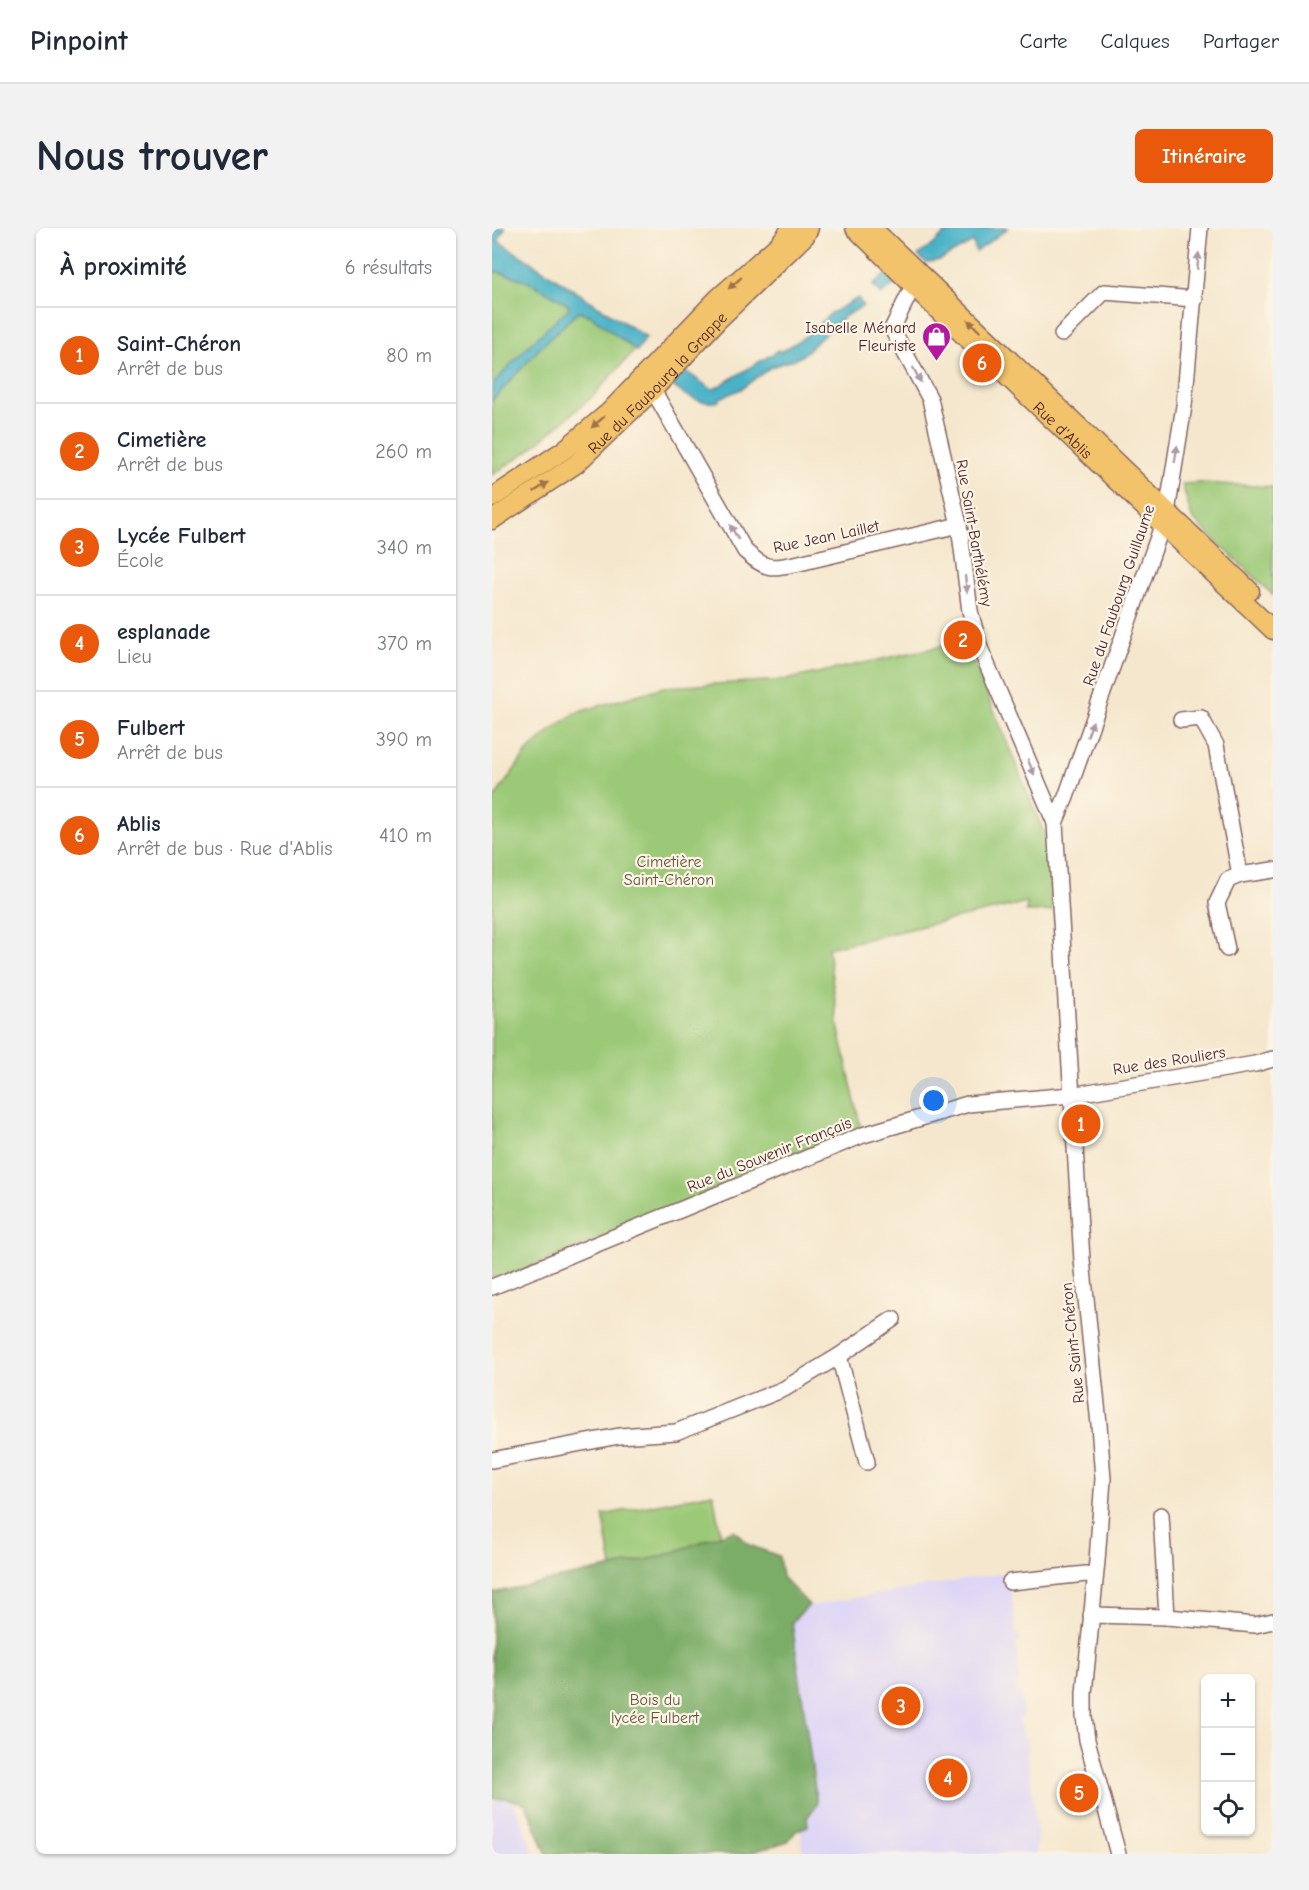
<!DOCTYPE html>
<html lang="fr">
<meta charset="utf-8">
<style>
:root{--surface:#fff;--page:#f2f2f3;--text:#1f2937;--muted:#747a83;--line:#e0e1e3;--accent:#ea580c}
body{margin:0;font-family:"Comic Neue",sans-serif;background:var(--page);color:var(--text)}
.controls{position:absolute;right:18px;bottom:18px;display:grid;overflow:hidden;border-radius:9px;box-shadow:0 2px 4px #0004}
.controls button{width:54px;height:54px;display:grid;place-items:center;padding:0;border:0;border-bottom:2px solid var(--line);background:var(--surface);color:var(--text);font:30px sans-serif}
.you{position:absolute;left:442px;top:873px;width:21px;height:21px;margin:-15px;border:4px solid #fff;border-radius:50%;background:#1a73e8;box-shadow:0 0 0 9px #1a73e833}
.badge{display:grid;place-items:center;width:39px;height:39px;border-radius:50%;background:var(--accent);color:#fff;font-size:20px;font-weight:700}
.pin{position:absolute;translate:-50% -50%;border:3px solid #fff;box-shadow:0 2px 6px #0006}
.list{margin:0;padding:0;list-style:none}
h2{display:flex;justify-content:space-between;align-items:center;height:78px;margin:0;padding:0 24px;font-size:26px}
h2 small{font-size:20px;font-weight:400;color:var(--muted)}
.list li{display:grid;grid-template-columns:39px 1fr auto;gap:18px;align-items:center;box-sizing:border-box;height:96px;padding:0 24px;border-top:2px solid var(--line)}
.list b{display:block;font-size:22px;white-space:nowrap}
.list p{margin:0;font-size:20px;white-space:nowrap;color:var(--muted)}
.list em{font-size:20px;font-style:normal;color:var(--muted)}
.icon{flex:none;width:33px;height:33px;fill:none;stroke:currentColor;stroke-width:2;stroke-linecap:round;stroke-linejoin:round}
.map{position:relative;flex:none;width:781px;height:1626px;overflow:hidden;border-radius:9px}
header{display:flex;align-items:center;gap:36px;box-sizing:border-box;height:84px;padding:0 30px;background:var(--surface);border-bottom:2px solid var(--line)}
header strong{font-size:28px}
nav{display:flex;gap:33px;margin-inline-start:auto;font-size:21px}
.intro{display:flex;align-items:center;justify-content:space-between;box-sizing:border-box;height:144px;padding:0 36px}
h1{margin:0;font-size:42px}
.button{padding:15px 27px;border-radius:9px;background:var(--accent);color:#fff;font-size:21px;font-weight:700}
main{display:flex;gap:36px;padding:0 36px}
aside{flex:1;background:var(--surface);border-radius:9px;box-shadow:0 2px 4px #0004}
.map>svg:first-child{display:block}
</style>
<header>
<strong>Pinpoint</strong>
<nav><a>Carte</a><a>Calques</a><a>Partager</a></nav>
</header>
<div class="intro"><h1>Nous trouver</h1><a class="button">Itinéraire</a></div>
<main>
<aside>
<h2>À proximité<small>6 résultats</small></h2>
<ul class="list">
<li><span class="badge">1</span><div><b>Saint-Chéron</b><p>Arrêt de bus</p></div><em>80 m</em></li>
<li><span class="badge">2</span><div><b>Cimetière</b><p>Arrêt de bus</p></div><em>260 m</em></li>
<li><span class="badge">3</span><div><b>Lycée Fulbert</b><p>École</p></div><em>340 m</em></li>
<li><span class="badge">4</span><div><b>esplanade</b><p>Lieu</p></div><em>370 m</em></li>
<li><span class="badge">5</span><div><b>Fulbert</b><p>Arrêt de bus</p></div><em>390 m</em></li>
<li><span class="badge">6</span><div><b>Ablis</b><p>Arrêt de bus · Rue d'Ablis</p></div><em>410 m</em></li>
</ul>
</aside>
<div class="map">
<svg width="781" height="1626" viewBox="0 0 781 1626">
<rect width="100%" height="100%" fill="#fcf5e5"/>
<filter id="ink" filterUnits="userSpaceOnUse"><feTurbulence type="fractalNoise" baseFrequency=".0167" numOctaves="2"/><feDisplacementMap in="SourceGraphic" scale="12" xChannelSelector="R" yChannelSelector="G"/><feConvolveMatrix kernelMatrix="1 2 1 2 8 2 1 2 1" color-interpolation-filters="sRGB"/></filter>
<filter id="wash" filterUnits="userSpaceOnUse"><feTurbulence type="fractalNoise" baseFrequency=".008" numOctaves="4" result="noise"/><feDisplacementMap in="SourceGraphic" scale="24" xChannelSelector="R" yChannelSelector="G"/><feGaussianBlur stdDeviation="1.35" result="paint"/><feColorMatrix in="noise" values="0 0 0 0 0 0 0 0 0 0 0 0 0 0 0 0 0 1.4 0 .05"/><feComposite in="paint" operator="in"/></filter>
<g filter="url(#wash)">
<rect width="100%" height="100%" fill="#f5e7cd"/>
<!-- built -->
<g fill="#ddd5f6">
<polygon points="517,1344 524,1407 527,1407 528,1414 524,1415 527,1454 523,1455 524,1467 529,1466 531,1489 527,1490 531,1510 534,1510 546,1616 544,1617 544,1626 312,1626 283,1443 292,1382"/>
<polygon points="20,1566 24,1578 42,1626 0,1626 0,1574"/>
</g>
<!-- green -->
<g fill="#9bc977" stroke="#727451" stroke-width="1.5">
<polygon points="0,43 19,46 53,62 76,77 99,88 143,122 101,168 36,223 0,247"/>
<polygon points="709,255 781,259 781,367 700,290 690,256"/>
<polygon points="470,414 473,431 483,436 556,615 560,683 534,684 535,674 336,720 347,802 369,901 335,913 122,1005 0,1055 0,573 35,524 57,504 83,485 172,459 293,452"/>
<polygon points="221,1265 231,1320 121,1344 111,1287"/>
</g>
<!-- forest -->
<polygon fill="#7cad68" stroke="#63664a" stroke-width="1.5" points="242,1302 257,1317 287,1328 290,1349 317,1377 300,1394 325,1576 315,1590 316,1598 305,1602 296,1613 255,1626 55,1626 34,1576 14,1570 0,1571 0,1365 167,1329"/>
<!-- water -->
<g fill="#49b2c7" stroke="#4a6879" stroke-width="1.5">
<path d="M0,0H13L6,13L154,109L145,123L99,88L87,83L48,120L0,173V157L35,119L77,80L76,77C52,60 28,48 0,43Z"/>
<polygon points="470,0 516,0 484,24 481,14 448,32 434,35 426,27 442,16 452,6"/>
<polygon points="395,45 404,55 389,67 381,57"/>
<path d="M366,70L371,78L353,88L308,129L279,139L249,161L226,171L227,173C209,178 191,167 177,155L190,141L218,160L222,161L287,122L289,124L314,108L339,85Z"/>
</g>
</g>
<g filter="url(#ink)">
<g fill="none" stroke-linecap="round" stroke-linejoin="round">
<defs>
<g id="minor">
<polyline points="421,58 400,101 438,171 467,297 478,383 488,420 563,595 590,1032 607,1196 611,1251 605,1333 592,1465 592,1488 595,1512 626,1626"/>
<polyline points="570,106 612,64 703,71"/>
<path d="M161,162L253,323C273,341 277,341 303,336L467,297"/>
<polyline points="689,492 709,490 724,517 748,647 781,642"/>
<polyline points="563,595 574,569 675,284 692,178 708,0"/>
<polyline points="735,721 725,675 736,652 748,647"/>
<polyline points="0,1059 371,907 476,876 579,867 763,836 781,831"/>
<polyline points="347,1128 375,1234"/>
<polyline points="0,1232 127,1208 184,1204 292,1161 347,1128 401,1091"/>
<polyline points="669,1287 675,1389"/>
<polyline points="518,1354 594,1346 603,1348"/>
<polyline points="599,1387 675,1389 763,1397 781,1393"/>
</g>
<g id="major">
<path id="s1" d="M363,0L460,96L781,402"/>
<polyline points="380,0 758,363"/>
<polyline points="0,270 72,222 117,184 226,70 287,16 300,0"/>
<path id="s2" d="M0,292L84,236L161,162L225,93L313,8L317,0"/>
</g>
</defs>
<!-- minor casing -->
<use href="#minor" stroke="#866564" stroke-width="18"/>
<!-- major casing -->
<use href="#major" stroke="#866564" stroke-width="21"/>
<!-- minor -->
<use href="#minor" stroke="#fff" stroke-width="15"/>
<!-- major -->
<use href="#major" stroke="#f2c36a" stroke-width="18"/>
</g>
<!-- one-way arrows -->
<defs><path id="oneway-solid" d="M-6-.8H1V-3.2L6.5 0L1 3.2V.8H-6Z" transform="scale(1.5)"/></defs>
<g fill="#ae9aa0">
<use href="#oneway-solid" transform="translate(706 33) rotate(-85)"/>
<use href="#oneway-solid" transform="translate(425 147) rotate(62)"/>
<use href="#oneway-solid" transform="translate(684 226) rotate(-81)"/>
<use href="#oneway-solid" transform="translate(242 304) rotate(-120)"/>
<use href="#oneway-solid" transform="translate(474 356) rotate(83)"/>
<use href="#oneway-solid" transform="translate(598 501) rotate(-70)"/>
<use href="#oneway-solid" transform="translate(539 539) rotate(67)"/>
</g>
<g fill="#9e714a">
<use href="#oneway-solid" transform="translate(243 55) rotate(139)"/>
<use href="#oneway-solid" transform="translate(482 98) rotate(-136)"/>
<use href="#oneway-solid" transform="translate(106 194) rotate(139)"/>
<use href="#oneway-solid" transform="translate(49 259) rotate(-34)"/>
</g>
</g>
<!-- icons -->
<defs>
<symbol id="shop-pin" viewBox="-11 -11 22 30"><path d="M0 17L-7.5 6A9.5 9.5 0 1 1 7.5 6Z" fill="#b5179e" stroke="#fcf5e5"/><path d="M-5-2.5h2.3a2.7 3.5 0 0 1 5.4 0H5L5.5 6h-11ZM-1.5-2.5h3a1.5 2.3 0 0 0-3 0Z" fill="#fff"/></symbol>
</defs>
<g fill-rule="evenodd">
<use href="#shop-pin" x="428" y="92" width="33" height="45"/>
</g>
<g text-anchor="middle" stroke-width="4.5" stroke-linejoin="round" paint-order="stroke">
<!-- poi labels -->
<g font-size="16" fill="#4a1f2b" stroke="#fcf5e5" text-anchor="end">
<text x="424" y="105">Isabelle Ménard<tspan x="424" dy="18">Fleuriste</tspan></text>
</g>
<!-- street labels -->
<g font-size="16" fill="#4a1f2b" stroke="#fcf5e5">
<text dy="6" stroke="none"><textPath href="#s2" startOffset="216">Rue du Faubourg la Grappe</textPath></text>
<text dy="6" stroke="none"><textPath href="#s1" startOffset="290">Rue d'Ablis</textPath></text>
<text transform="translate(483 305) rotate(80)" y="6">Rue Saint-Barthélémy</text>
<text transform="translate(334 308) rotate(-12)" y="6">Rue Jean Laillet</text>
<text transform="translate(626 367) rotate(-71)" y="6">Rue du Faubourg Guillaume</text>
<text transform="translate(677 832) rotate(-9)" y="6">Rue des Rouliers</text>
<text transform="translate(277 926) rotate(-22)" y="6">Rue du Souvenir Français</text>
<text transform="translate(580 1115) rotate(-96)" y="6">Rue Saint-Chéron</text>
</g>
<!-- park labels -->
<g font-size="16" fill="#625242" stroke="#fcf5e5">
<text x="177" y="639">Cimetière<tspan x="177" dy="18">Saint-Chéron</tspan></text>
<text x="163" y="1477">Bois du<tspan x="163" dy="18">lycée Fulbert</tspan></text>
</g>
</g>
</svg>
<div class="controls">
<button>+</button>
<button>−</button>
<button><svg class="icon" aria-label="locate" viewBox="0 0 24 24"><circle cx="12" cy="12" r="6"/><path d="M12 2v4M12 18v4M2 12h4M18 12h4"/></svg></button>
</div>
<div class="you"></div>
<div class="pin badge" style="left:589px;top:896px">1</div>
<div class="pin badge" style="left:471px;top:412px">2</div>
<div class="pin badge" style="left:409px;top:1478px">3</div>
<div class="pin badge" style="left:456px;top:1550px">4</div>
<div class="pin badge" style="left:587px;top:1565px">5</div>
<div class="pin badge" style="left:490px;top:135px">6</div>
</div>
</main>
